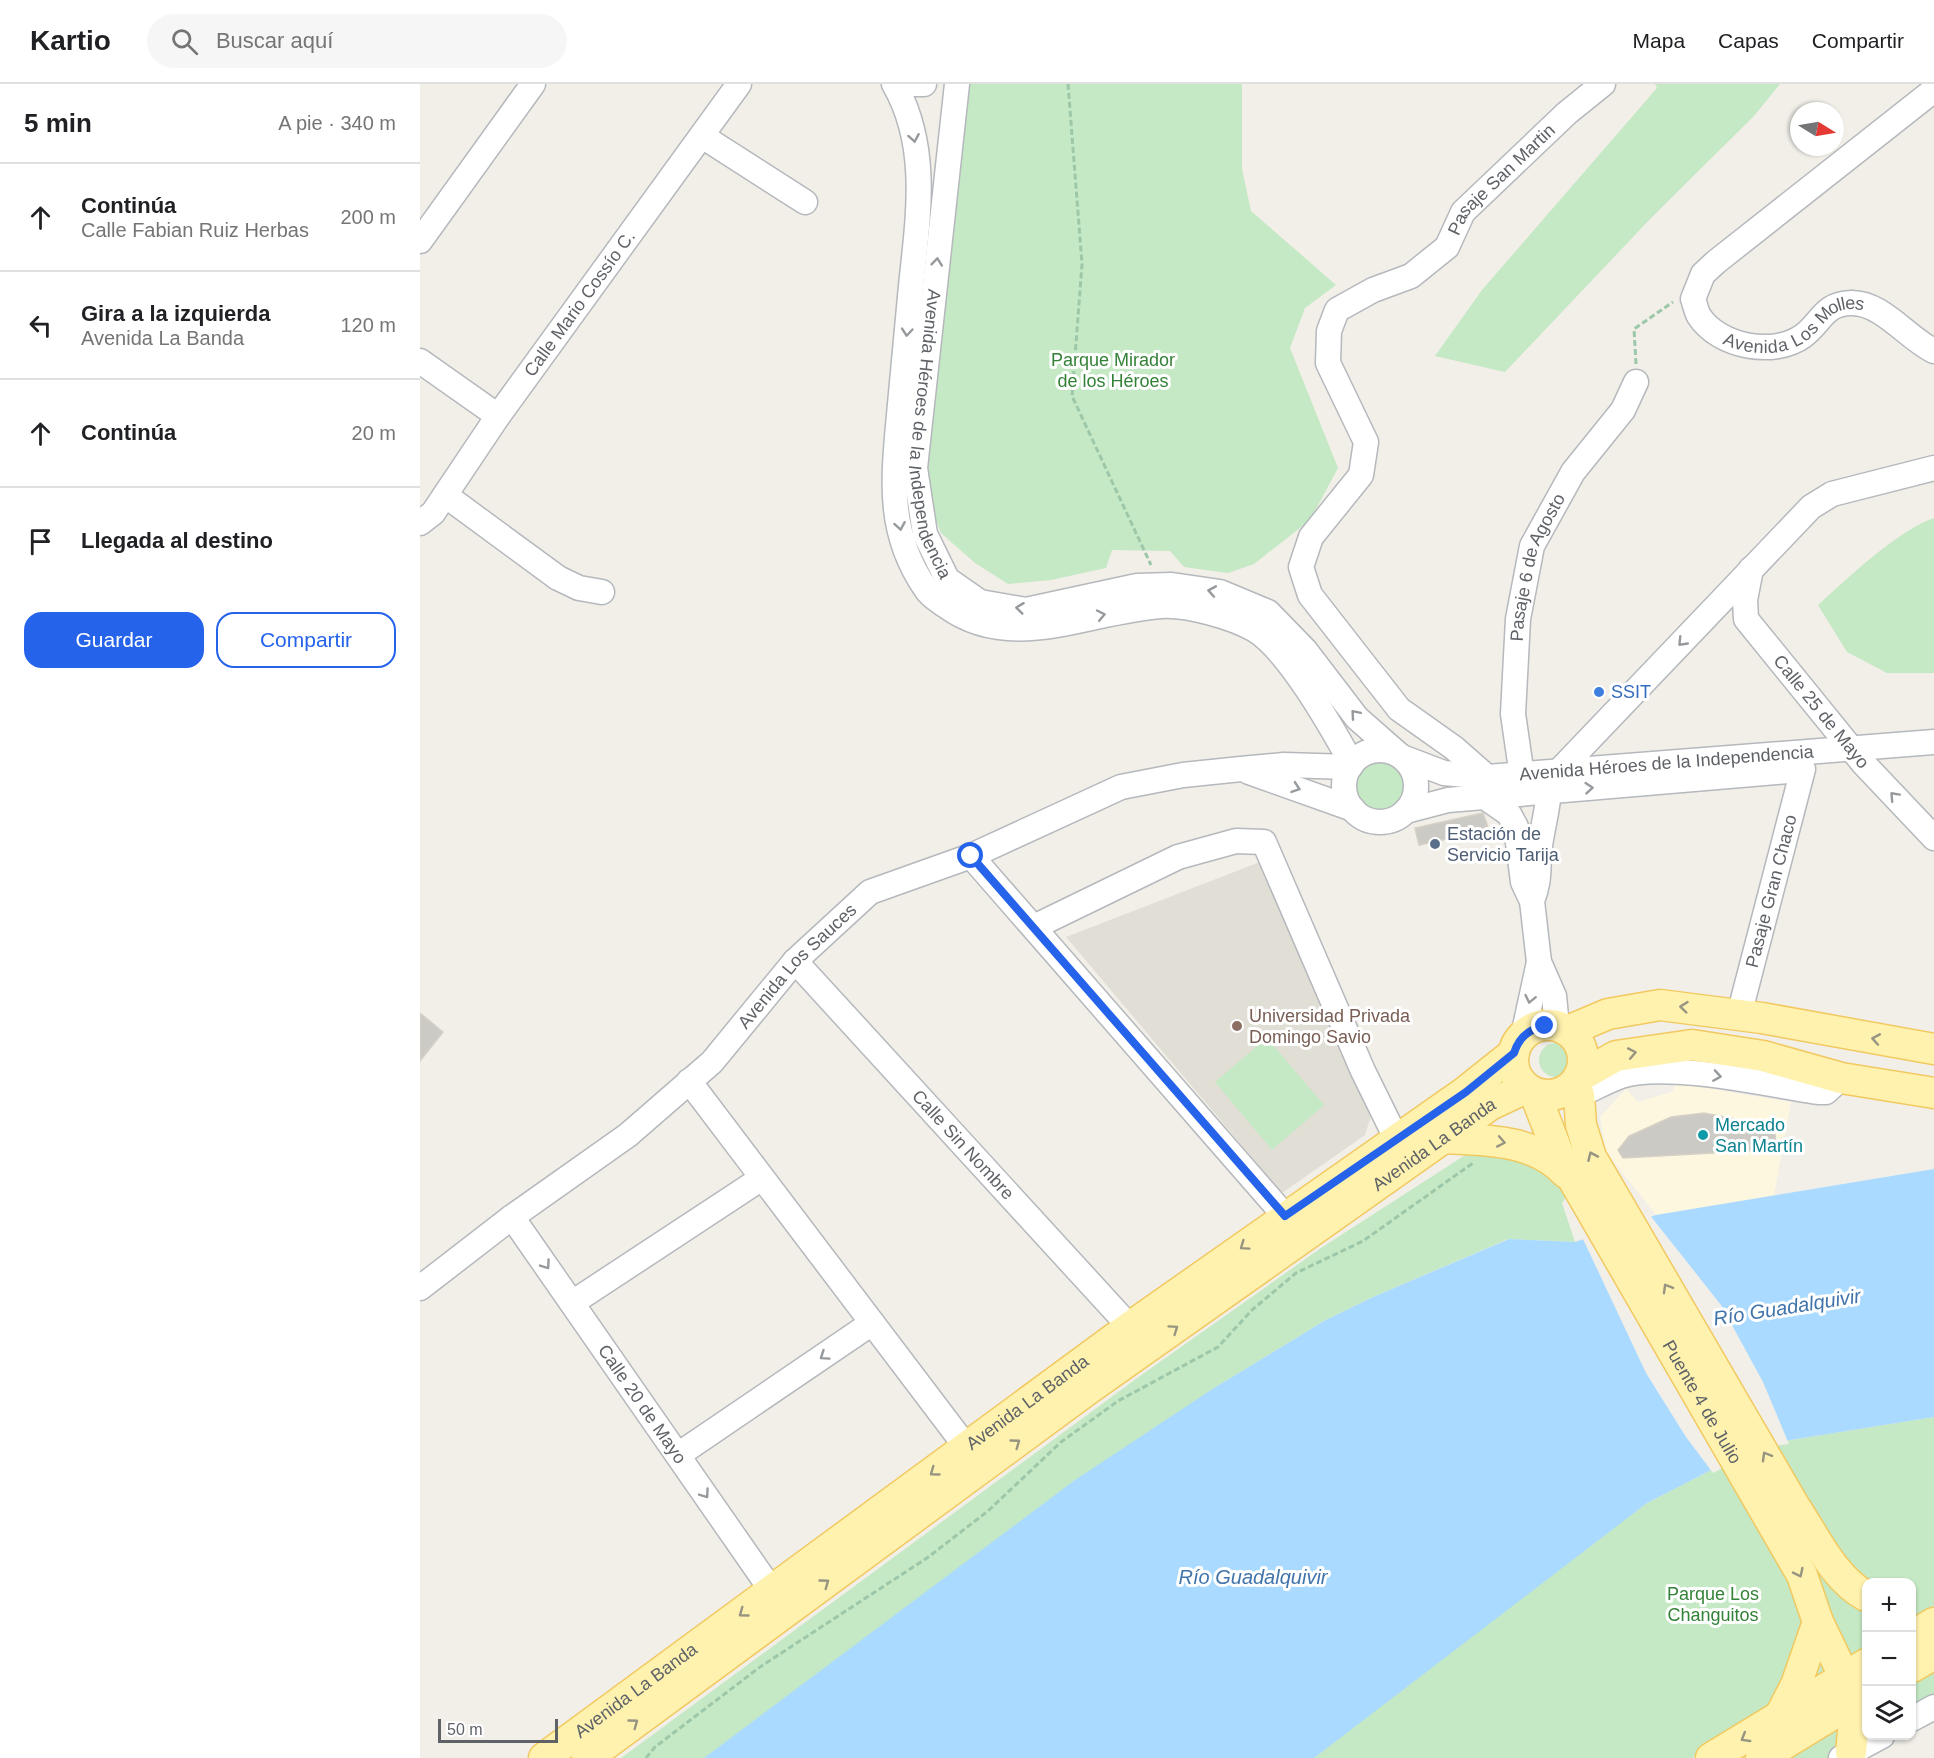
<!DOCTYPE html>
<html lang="es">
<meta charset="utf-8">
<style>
:root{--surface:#fff;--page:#f6f6f6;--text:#202124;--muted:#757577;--line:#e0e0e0;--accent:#2563eb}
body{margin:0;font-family:Helvetica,sans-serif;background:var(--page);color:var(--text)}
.controls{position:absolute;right:18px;bottom:18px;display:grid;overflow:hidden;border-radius:12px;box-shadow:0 2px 4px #0004}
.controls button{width:54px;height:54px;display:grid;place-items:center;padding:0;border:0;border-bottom:2px solid var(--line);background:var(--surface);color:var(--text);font:30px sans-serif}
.compass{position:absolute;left:1370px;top:18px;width:54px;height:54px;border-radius:50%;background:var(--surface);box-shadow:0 2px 4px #0004;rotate:101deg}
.scale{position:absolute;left:18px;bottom:15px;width:120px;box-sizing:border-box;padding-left:6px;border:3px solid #5f6368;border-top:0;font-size:16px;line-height:21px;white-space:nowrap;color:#5f6368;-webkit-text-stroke:4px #fff;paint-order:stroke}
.stop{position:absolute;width:18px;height:18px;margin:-14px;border:4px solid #2563eb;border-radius:50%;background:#fff}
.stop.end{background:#2563eb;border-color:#fff;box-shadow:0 2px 6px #0008}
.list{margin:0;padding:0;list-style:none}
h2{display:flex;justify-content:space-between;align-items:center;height:78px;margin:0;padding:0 24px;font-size:26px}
h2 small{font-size:20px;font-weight:400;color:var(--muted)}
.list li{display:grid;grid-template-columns:39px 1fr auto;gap:18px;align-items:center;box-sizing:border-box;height:108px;padding:0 24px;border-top:2px solid var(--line)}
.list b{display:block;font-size:22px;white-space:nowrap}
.list p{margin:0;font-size:20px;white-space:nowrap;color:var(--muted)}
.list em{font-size:20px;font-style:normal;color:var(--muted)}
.actions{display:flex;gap:12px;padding:18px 24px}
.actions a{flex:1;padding:14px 0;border:2px solid var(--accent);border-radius:18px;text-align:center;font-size:21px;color:var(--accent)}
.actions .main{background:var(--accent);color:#fff}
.icon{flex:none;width:33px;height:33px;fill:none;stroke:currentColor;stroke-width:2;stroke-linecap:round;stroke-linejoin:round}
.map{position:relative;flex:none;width:1514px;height:1674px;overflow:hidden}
header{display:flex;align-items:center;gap:36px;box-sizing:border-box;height:84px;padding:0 30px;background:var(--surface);border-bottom:2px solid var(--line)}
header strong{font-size:28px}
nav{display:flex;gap:33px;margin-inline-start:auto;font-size:21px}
.search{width:420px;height:54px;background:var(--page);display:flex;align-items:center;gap:15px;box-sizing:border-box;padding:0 21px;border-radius:33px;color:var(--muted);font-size:22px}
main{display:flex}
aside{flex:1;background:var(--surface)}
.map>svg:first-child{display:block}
</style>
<header>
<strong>Kartio</strong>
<div class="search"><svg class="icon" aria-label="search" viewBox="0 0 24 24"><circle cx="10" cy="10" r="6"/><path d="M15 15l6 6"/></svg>Buscar aquí</div>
<nav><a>Mapa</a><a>Capas</a><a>Compartir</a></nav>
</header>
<main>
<aside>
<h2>5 min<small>A pie · 340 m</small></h2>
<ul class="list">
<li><svg class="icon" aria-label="ahead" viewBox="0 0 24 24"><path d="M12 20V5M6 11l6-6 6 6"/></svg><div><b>Continúa</b><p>Calle Fabian Ruiz Herbas</p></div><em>200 m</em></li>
<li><svg class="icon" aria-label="left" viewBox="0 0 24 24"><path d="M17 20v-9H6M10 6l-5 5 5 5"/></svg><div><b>Gira a la izquierda</b><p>Avenida La Banda</p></div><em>120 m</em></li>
<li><svg class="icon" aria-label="ahead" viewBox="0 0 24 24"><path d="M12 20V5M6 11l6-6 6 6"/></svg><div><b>Continúa</b></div><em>20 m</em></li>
<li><svg class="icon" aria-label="arrive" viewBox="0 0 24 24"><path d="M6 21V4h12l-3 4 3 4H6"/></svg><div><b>Llegada al destino</b></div></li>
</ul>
<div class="actions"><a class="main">Guardar</a><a>Compartir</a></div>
</aside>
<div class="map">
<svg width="1514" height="1674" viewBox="0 0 1514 1674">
<rect width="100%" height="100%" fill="#f1efe8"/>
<!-- commercial -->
<polygon fill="#fef7e0" points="1256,999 1371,1018 1354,1111 1236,1131 1186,1068 1180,1033 1206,1005 1218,1018 1252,1008"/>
<!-- education -->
<polygon fill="#e1ded6" points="840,778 951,1032 945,1051 862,1109 646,853"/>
<!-- green -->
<g fill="#c5e8c5">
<polygon points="543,0 822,0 822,85 831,127 916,201 885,224 870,264 918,384 890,436 834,480 808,489 764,483 750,467 692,466 686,484 631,496 588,500 555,479 521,449 505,408 505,347"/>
<polygon points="1235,0 1360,0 1334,32 1232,133 1085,288 1015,272 1062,206 1237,4"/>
<path d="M1514,434V589H1467L1427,568L1398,521C1428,494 1477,447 1514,434Z"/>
<circle cx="959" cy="703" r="26"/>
<polygon points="847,954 904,1021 852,1066 795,998"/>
<circle cx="1136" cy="976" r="17"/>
<polygon points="1053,1066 1116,1078 1149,1109 1142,1119 1155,1158 1088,1155 953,1213 904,1237 794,1304 287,1674 201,1674 720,1292 901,1164"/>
<polygon points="1514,1333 1514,1528 1492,1542 1492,1498 1446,1498 1446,1569 1272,1674 894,1674 1034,1563 1227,1419 1340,1361"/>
<polygon points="1514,1577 1514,1610 1492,1624 1492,1589"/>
<polygon points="1446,1616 1446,1651 1409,1674 1352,1674"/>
</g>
<!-- water -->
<polygon fill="#aadaff" points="1514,1085 1514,1333 1340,1361 1227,1419 894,1674 284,1674 655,1396 794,1304 904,1237 953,1213 1089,1155 1155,1158 1236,1131"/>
<!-- pier -->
<polygon fill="#f1efe8" points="1229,1130 1301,1221 1343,1298 1369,1360 1341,1364 1293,1389 1266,1353 1226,1289 1162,1153"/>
<!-- building -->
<g fill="#cccac5" stroke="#d6d1c6" stroke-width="1.5">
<polygon points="1063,729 1069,746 999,761 995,744"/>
<polygon points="0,929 23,948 0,977"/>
<polygon points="1284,1029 1316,1035 1355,1050 1356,1060 1348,1066 1203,1074 1198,1066 1209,1052 1251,1033"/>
</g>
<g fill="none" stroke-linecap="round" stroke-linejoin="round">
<defs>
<g id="minor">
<path d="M474,0C510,62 498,134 491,202C487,245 483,288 479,331C473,396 467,449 506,505C510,512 519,517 526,522C592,570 668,527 741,522C766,520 813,533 835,546C869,567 912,644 932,680"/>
<polyline points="487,0 504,0"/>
<path id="s1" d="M537,0L495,384L505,450L527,495L560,518L606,526L717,502L752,501L800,508L848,528L885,566L937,634L978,670"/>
<path id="s2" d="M1514,6L1296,178L1283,190L1273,215C1275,220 1276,227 1279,232C1299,263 1354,273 1383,252C1402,238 1403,220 1431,219C1462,218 1488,255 1514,267"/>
<polyline points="282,52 385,118"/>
<polyline points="0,157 113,0"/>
<polyline points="0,277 78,332"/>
<polyline points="25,411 138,494 159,504 182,508"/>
<path id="s3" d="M0,439L13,429L78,332L319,0"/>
<path id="s4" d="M1331,485L1325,516L1326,535L1443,679L1514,754"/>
<circle cx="960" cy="702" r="36"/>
<path id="s5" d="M982,673L1024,689L1067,693L1514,658"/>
<polyline points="829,688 933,725"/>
<polyline points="1138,688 1391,423 1412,410 1514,384"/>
<path id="s6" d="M1102,692L1093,630L1098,535L1112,462L1153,388L1203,326L1216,298"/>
<path id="s7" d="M1067,693L1034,664L979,625L890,511L881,483L891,453L941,391L946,358L908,279L909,247L917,226L953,206L991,192L1027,163L1043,128L1147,29L1183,0"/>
<polyline points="1063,712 1089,730 1096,743 1103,798 1112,817 1119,878 1134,912 1137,942"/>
<polyline points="986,727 1028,716 1368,687"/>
<polyline points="551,772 865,1132"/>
<path d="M1112,817C1121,794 1117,785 1120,762C1123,739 1131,716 1128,693"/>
<polyline points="614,843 758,773 816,757 844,758 943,987 977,1056"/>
<path id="s8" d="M375,877L710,1243"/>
<path id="s9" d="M1319,931L1383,685"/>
<polyline points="1103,952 1119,878"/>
<polyline points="269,997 547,1364"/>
<path d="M1159,1011C1173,1005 1187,997 1201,992C1246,977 1350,1001 1398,1008H1406L1421,994"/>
<path id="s10" d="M92,1133L352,1507"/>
<path id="s11" d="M0,1204L92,1133L208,1051L292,978L375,877L450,808L551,772L701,703L763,691L821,685L864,681L930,683"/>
<polyline points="152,1219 342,1094"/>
<polyline points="258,1371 452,1239"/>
<polyline points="1492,1635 1514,1623"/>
<polyline points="1421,1674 1462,1652"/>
</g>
<g id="major">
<circle cx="1128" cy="976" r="35"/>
<polyline points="1148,947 1188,930 1240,921 1342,934 1514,965"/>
<polyline points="1159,993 1196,972 1272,961 1343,972 1421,994 1514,1009"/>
<path d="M1155,999L1159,1011L1161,1041L1171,1073L1375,1423C1395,1453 1414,1495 1446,1512"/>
<path id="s12" d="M1115,1010L1138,1069L1382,1491L1398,1538L1376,1601L1360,1632"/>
<path d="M1023,1054C1065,1056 1115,1055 1146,1089"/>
<polyline points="1398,1538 1436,1617 1431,1668"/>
<polyline points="1492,1552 1514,1539"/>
<polyline points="1492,1583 1514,1570"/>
<path id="s13" d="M124,1674L710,1243L1045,1008L1094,969"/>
<path id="s14" d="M167,1674L667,1306L1070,1021L1106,1004"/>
<polyline points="1291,1674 1446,1580"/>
<polyline points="1341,1674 1446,1610"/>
</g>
</defs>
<!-- minor casing -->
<use href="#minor" stroke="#b5b8bc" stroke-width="27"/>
<!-- major casing -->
<use href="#major" stroke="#f2c960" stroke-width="33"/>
<!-- path -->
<g stroke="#9cc7a9" stroke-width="3" stroke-dasharray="6 3" stroke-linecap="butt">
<polyline points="648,0 662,180 652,312 731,481"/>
<polyline points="1216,280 1214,245 1253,218"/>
<polyline points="226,1674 235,1663 340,1583 507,1474 568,1427 641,1358 698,1317 798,1263 832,1226 876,1189 943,1157 1053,1079"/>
</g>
<!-- minor -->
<use href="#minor" stroke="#fff" stroke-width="24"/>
<!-- major -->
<use href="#major" stroke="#fff2af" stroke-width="30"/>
</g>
<!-- one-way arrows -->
<defs><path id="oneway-chevron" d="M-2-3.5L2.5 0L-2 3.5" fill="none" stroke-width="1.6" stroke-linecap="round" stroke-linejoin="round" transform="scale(1.5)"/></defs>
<g stroke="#979a9d">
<use href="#oneway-chevron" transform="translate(494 54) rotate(80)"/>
<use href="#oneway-chevron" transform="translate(517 178) rotate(-84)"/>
<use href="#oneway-chevron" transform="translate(487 248) rotate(95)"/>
<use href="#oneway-chevron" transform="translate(480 442) rotate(80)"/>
<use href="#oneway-chevron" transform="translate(792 507) rotate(-170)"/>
<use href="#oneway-chevron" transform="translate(600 524) rotate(-173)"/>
<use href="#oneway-chevron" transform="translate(681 531) rotate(-12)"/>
<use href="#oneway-chevron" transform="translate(1262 558) rotate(134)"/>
<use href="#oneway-chevron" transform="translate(935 630) rotate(-131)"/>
<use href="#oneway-chevron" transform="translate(876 704) rotate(19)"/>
<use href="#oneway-chevron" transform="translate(1169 704) rotate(-5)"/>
<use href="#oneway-chevron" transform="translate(1474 712) rotate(-133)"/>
<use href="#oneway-chevron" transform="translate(1110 915) rotate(102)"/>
<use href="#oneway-chevron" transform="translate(1297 992) rotate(9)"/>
<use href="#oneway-chevron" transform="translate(126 1181) rotate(55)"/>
<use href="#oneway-chevron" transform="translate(404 1272) rotate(146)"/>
<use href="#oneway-chevron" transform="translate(285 1410) rotate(55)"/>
</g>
<g stroke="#979581">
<use href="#oneway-chevron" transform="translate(1264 923) rotate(-174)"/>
<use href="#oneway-chevron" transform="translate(1456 955) rotate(-170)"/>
<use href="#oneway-chevron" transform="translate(1212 969) rotate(-11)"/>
<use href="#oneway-chevron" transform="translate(1081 1058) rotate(11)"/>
<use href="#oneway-chevron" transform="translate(1172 1072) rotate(-114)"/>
<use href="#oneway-chevron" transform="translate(824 1162) rotate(145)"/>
<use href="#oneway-chevron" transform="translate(1247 1204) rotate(-120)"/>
<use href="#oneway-chevron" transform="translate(754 1245) rotate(-35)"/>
<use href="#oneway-chevron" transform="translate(596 1359) rotate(-36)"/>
<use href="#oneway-chevron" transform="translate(1346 1372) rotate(-120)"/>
<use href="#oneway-chevron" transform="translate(514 1388) rotate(144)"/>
<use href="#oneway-chevron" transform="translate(1379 1489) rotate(64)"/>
<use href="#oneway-chevron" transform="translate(405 1499) rotate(-36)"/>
<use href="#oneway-chevron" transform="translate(323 1529) rotate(144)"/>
<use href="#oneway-chevron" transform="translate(214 1639) rotate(-36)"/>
<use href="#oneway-chevron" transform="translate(1325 1654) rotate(149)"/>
</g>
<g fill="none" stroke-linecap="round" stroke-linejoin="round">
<!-- route -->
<path stroke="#2563eb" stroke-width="8" d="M551,772L865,1132L1046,1008L1094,969C1099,954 1108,945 1125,942"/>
</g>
<!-- markers -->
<circle fill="#3f7fe0" stroke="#fff" stroke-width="2" cx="1179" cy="608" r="6"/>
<circle fill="#5c6f8a" stroke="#fff" stroke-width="2" cx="1015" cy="760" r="6"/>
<circle fill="#8d6e63" stroke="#fff" stroke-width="2" cx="817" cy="942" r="6"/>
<circle fill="#0f9aa8" stroke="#fff" stroke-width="2" cx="1283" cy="1051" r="6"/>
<g text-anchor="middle" stroke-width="6" stroke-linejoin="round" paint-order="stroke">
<!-- street labels -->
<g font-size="18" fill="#5f6368" stroke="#fff">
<text dy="6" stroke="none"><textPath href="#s7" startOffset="788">Pasaje San Martin</textPath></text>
<text dy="6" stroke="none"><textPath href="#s3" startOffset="272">Calle Mario Cossío C.</textPath></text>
<text dy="6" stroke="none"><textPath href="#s2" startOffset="452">Avenida Los Molles</textPath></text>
<text dy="6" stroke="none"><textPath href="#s1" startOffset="354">Avenida Héroes de la Independencia</textPath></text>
<text dy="6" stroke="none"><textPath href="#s6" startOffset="213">Pasaje 6 de Agosto</textPath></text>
<text dy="6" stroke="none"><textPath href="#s4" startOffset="170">Calle 25 de Mayo</textPath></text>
<text dy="6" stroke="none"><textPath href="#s5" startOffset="268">Avenida Héroes de la Independencia</textPath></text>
<text dy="6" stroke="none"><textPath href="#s9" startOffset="128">Pasaje Gran Chaco</textPath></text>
<text dy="6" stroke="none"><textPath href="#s11" startOffset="498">Avenida Los Sauces</textPath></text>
<text dy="6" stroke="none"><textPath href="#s8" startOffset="249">Calle Sin Nombre</textPath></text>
<text dy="6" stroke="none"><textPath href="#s14" startOffset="1046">Avenida La Banda</textPath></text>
<text dy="6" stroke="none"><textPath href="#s12" startOffset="351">Puente 4 de Julio</textPath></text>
<text dy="6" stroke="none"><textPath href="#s13" startOffset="600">Avenida La Banda</textPath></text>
<text dy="6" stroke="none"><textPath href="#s10" startOffset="228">Calle 20 de Mayo</textPath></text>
<text dy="6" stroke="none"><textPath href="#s13" startOffset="114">Avenida La Banda</textPath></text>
</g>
<!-- park labels -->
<g font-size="18" fill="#348238" stroke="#fff">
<text x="693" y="282">Parque Mirador<tspan x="693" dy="21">de los Héroes</tspan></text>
<text x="1293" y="1516">Parque Los<tspan x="1293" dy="21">Changuitos</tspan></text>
</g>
<!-- shop labels -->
<g font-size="18" fill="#366cbe" stroke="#fff" text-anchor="start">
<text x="1191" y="614">SSIT</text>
</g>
<!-- service labels -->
<g font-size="18" fill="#4e5e75" stroke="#fff" text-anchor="start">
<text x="1027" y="756">Estación de<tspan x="1027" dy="21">Servicio Tarija</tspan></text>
</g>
<!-- education labels -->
<g font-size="18" fill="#785e54" stroke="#fff" text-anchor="start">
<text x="829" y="938">Universidad Privada<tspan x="829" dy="21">Domingo Savio</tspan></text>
</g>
<!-- culture labels -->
<g font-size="18" fill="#0d838f" stroke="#fff" text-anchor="start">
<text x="1295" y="1047">Mercado<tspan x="1295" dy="21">San Martín</tspan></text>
</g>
<!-- water labels -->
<g font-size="20" font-style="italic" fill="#4174aa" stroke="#fff">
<text transform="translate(1367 1223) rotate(-9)" y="7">Río Guadalquivir</text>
<text x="833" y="1500">Río Guadalquivir</text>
</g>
</g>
</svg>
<div class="controls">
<button>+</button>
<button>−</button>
<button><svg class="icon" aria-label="layers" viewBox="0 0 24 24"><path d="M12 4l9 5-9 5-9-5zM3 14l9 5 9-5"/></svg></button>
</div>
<svg class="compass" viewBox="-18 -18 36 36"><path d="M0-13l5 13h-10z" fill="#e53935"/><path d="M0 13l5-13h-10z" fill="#757577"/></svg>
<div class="scale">50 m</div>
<div class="stop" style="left:551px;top:772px"></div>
<div class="stop end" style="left:1125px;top:942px"></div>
</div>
</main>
